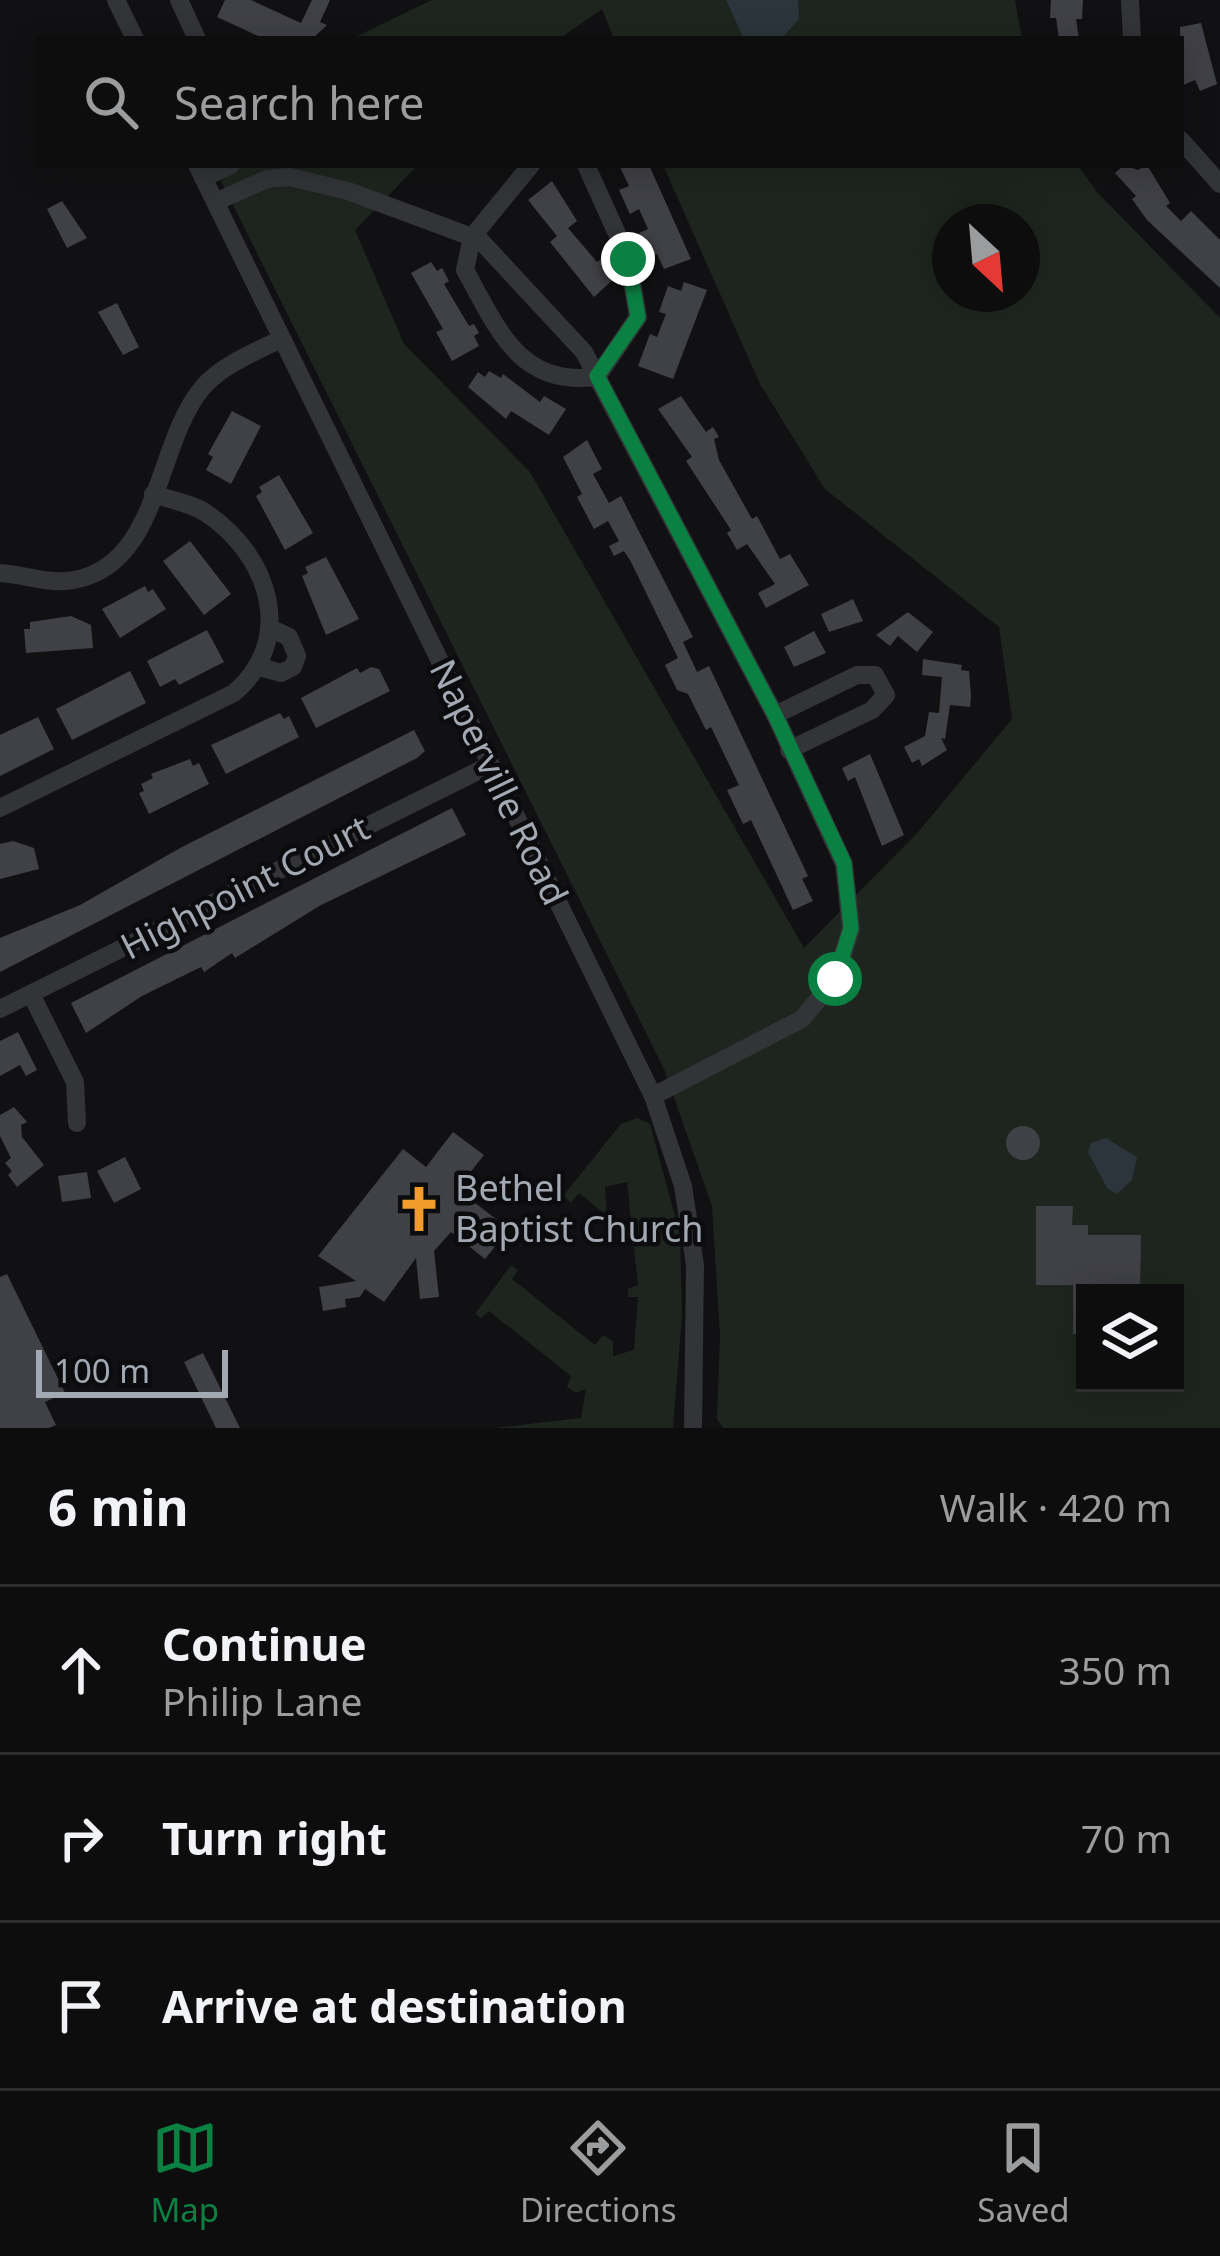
<!DOCTYPE html>
<meta charset="utf-8">
<style>
:root{--surface:#0d0d0e;--page:#161617;--text:#f1f3f6;--muted:#9a9c9e;--line:#2d2d2e;--accent:#0b8043}
body{margin:0;font-family:"Noto Sans",sans-serif;background:var(--page);color:var(--text)}
.controls{position:absolute;right:36px;bottom:36px;display:grid;overflow:hidden;border-radius:0px;box-shadow:0 6px 30px #0003}
.controls button{width:108px;height:108px;display:grid;place-items:center;padding:0;border:0;border-bottom:3px solid var(--line);background:var(--surface);color:var(--text);font:60px sans-serif}
.compass{position:absolute;left:932px;top:204px;width:108px;height:108px;border-radius:50%;background:var(--surface);box-shadow:0 6px 30px #0003;rotate:154deg}
.scale{position:absolute;left:36px;bottom:30px;width:192px;box-sizing:border-box;padding-left:12px;border:6px solid #a2a9b3;border-top:0;font-size:33px;line-height:42px;white-space:nowrap;color:#a2a9b3;-webkit-text-stroke:9px #0c0c0e;paint-order:stroke}
.stop{position:absolute;width:36px;height:36px;margin:-27px;border:9px solid #0b8043;border-radius:50%;background:#fff}
.stop.end{background:#0b8043;border-color:#fff;box-shadow:0 3px 12px #0008}
.list{margin:0;padding:0;list-style:none}
h2{display:flex;justify-content:space-between;align-items:center;height:156px;margin:0;padding:0 48px;font-size:51px}
h2 small{font-size:39px;font-weight:400;color:var(--muted)}
.list li{display:grid;grid-template-columns:78px 1fr auto;gap:36px;align-items:center;box-sizing:border-box;height:168px;padding:0 48px;border-top:3px solid var(--line)}
.list b{display:block;font-size:45px;white-space:nowrap}
.list p{margin:0;font-size:39px;white-space:nowrap;color:var(--muted)}
.list em{font-size:39px;font-style:normal;color:var(--muted)}
.icon{flex:none;width:66px;height:66px;fill:none;stroke:currentColor;stroke-width:2;stroke-linecap:round;stroke-linejoin:round}
.map{position:relative;flex:none;width:1220px;height:1428px;overflow:hidden}
.search{position:absolute;background:var(--surface);box-shadow:0 6px 30px #0003;left:36px;right:36px;top:36px;height:132px;display:flex;align-items:center;gap:30px;box-sizing:border-box;padding:0 42px;border-radius:0px;color:var(--muted);font-size:45px}
.sheet{height:660px;background:var(--surface)}
nav{display:flex;justify-content:space-around;align-items:center;box-sizing:border-box;height:168px;border-top:3px solid var(--line);background:var(--surface);font-size:33px;color:var(--muted)}
nav a{display:grid;justify-items:center;gap:6px}
nav .on{color:var(--accent)}
.map>svg:first-child{display:block}
</style>
<div class="map">
<svg width="1220" height="1428" viewBox="0 0 1220 1428">
<rect width="100%" height="100%" fill="#111113"/>
<!-- green -->
<g fill="#1e251e" fill-rule="evenodd">
<polygon points="432,0 1015,0 1022,39 614,39 602,9 559,39 351,39"/>
<path d="M213,165H418L355,230L404,344L530,472L804,948L920,830L1012,719L999,627L825,489L760,384L663,165H1078L1097,192L1220,318V1428H723L717,1419L720,1335L712,1206L664,1069ZM950,222H1022V294H950ZM1085,1293H1175V1383H1085Z"/>
<polygon points="638,1118 650,1124 680,1235 682,1316 673,1428 495,1428 581,1418 586,1389 576,1393 567,1387 571,1376 489,1311 481,1318 475,1314 511,1265 518,1270 512,1279 595,1345 603,1335 613,1341 613,1356 634,1350 638,1297 628,1297 628,1289 638,1285 627,1182 605,1187 607,1216 579,1193 571,1203 563,1196 621,1124"/>
</g>
<!-- water -->
<g fill="#2b353b">
<polygon points="726,0 798,0 799,19 781,39 744,39"/>
<polygon points="1106,1138 1137,1157 1132,1180 1117,1194 1107,1188 1088,1152 1091,1143"/>
</g>
<!-- building -->
<g fill="#404146">
<polygon points="225,0 251,0 301,23 312,0 330,0 320,22 327,25 312,39 265,39 217,17"/>
<polygon points="1051,0 1083,0 1082,19 1076,19 1079,39 1059,39 1056,18 1050,18"/>
<polygon points="1201,23 1217,84 1200,91 1195,80 1181,86 1180,27"/>
<polygon points="619,165 649,165 691,259 664,269 657,254 650,257 639,233 648,229 639,209 630,214 619,190 629,186"/>
<polygon points="1124,165 1138,170 1147,165 1170,203 1166,206 1181,221 1191,211 1220,240 1220,288 1147,220 1132,199 1136,196 1115,173"/>
<polygon points="552,181 577,221 568,228 597,262 603,258 617,276 594,297 550,242 557,236 528,200"/>
<polygon points="62,201 87,238 67,248 47,209"/>
<polygon points="431,262 437,271 442,268 449,281 444,284 469,326 474,324 479,333 474,336 479,346 452,361 436,332 443,329 411,273"/>
<polygon points="684,282 707,290 673,379 638,366 650,334 657,337 666,314 659,312 668,286 681,291"/>
<polygon points="117,303 139,347 123,355 98,312"/>
<polygon points="489,371 501,378 503,374 540,402 544,396 566,409 549,435 511,411 506,419 468,387 478,372 485,377"/>
<polygon points="681,396 706,432 713,427 719,437 714,439 719,460 752,519 757,516 780,559 790,554 809,585 766,608 758,593 775,584 747,544 737,550 727,533 731,530 686,461 692,457 658,409"/>
<polygon points="232,411 261,426 231,484 206,470 213,457 208,454"/>
<polygon points="587,440 602,469 593,474 609,503 621,496 628,510 693,637 683,642 697,672 709,666 808,876 802,879 813,901 793,910 751,820 743,824 727,790 739,785 711,727 706,730 688,694 677,690 665,665 678,658 630,560 624,551 614,556 609,546 619,541 608,521 594,529 577,497 582,494 563,457"/>
<polygon points="279,475 313,533 285,550 256,496 262,492 259,487"/>
<polygon points="190,541 231,594 204,615 163,561"/>
<polygon points="326,557 359,619 326,635 302,576 308,573 305,567"/>
<polygon points="145,586 148,592 153,589 166,609 120,638 102,609"/>
<polygon points="853,599 863,621 829,632 821,614"/>
<polygon points="908,612 933,632 917,652 898,636 890,646 876,635"/>
<polygon points="71,616 91,625 93,648 26,653 24,629 30,629 30,622"/>
<polygon points="207,630 224,662 179,685 175,679 160,687 147,661"/>
<polygon points="814,631 826,653 794,667 784,647"/>
<polygon points="923,659 962,665 961,670 969,671 971,696 970,707 950,705 945,739 941,738 947,750 922,766 919,759 912,763 904,747 925,736 929,712 939,713 942,677 922,675"/>
<polygon points="371,667 379,669 390,691 316,728 301,698 357,668 360,673"/>
<polygon points="130,671 146,703 72,740 56,709"/>
<polygon points="280,713 284,719 289,716 299,737 226,774 211,745"/>
<polygon points="38,717 54,749 0,776 0,735"/>
<polygon points="414,730 425,751 417,758 0,972 0,938 80,905 182,847"/>
<polygon points="870,754 904,835 882,846 855,777 848,781 842,768"/>
<polygon points="190,759 193,766 199,763 209,784 149,814 139,793 144,791 141,784 153,778 151,774"/>
<polygon points="452,808 466,835 321,905 235,958 232,953 204,972 201,967 142,996 86,1033 71,1003"/>
<polygon points="13,841 34,848 39,869 0,879 0,844"/>
<polygon points="18,1032 37,1070 26,1076 20,1065 0,1076 0,1041"/>
<polygon points="14,1107 27,1122 21,1125 22,1137 44,1165 17,1187 8,1175 12,1171 5,1163 11,1158 0,1136 0,1115"/>
<circle cx="1023" cy="1143" r="17"/>
<polygon points="453,1132 484,1155 457,1189 509,1229 485,1259 451,1232 434,1251 439,1297 420,1299 416,1258 384,1302 365,1289 360,1297 345,1299 346,1307 323,1311 319,1287 356,1281 318,1256 403,1149 426,1167"/>
<polygon points="125,1157 141,1189 114,1203 97,1171"/>
<polygon points="87,1172 91,1198 62,1202 58,1176"/>
<polygon points="1036,1206 1073,1206 1072,1225 1088,1225 1088,1235 1141,1235 1140,1293 1085,1293 1085,1334 1073,1334 1073,1285 1036,1285"/>
<polygon points="7,1274 65,1393 45,1402 56,1425 49,1428 0,1428 0,1277"/>
<polygon points="203,1353 240,1428 216,1428 184,1362"/>
</g>
<g fill="none" stroke-linecap="round" stroke-linejoin="round">
<!-- minor -->
<g stroke="#323438" stroke-width="18">
<polyline points="116,0 135,39"/>
<polyline points="179,0 197,39"/>
<polyline points="1130,0 1132,39"/>
<polyline points="1181,140 1220,184"/>
<polyline points="197,165 653,1096 683,1186 695,1265 693,1428"/>
<path d="M531,165L472,237L465,270C498,329 519,387 597,377L638,317L628,258L586,165"/>
<polyline points="203,178 231,165"/>
<polyline points="215,202 267,179 290,177 348,191 480,240 584,352 775,715 844,864 851,929 835,979 802,1019 653,1096"/>
<path d="M0,573C23,574 50,585 74,580C161,564 155,443 203,387C222,365 255,352 281,339"/>
<polyline points="260,667 281,673 293,667 297,656 289,637 272,629"/>
<polyline points="775,715 857,675 875,675 886,695 872,710 789,750"/>
<path d="M0,808L234,693C297,639 269,555 206,513C191,503 170,500 153,494"/>
<polyline points="31,994 75,1082 77,1123"/>
<polyline points="0,1009 490,765"/>
</g>
</g>
<g fill="none" stroke-linecap="round" stroke-linejoin="round">
<!-- route -->
<polyline stroke="#0b8043" stroke-width="15" points="628,259 638,317 597,376 775,715 844,863 851,928 835,979"/>
</g>
<!-- icons -->
<defs>
<symbol id="church-bare" viewBox="-9 -9 18 18"><path d="M-1.2-6h2.4v3.5h3.3v2.4h-3.3V6h-2.4V-.1h-3.3v-2.4h3.3Z" fill="#f19c2b" stroke="#0c0c0e" stroke-width="2.5" paint-order="stroke"/></symbol>
</defs>
<g fill-rule="evenodd">
<use href="#church-bare" x="386" y="1176" width="66" height="66"/>
</g>
<g text-anchor="middle" stroke-width="9" stroke-linejoin="round" paint-order="stroke">
<!-- street labels -->
<g font-size="36" fill="#a2a9b3" stroke="#0c0c0e">
<text transform="translate(499 782) rotate(64)" y="13">Naperville Road</text>
<text transform="translate(245 887) rotate(-27)" y="13">Highpoint Court</text>
</g>
<!-- poi labels -->
<g font-size="36" fill="#a2a9b3" stroke="#0c0c0e" text-anchor="start">
<text x="455" y="1201">Bethel<tspan x="455" dy="41">Baptist Church</tspan></text>
</g>
</g>
</svg>
<div class="controls">
<button><svg class="icon" aria-label="layers" viewBox="0 0 24 24"><path d="M12 4l9 5-9 5-9-5zM3 14l9 5 9-5"/></svg></button>
</div>
<svg class="compass" viewBox="-18 -18 36 36"><path d="M0-13l5 13h-10z" fill="#e53935"/><path d="M0 13l5-13h-10z" fill="#9a9c9e"/></svg>
<div class="scale">100 m</div>
<div class="stop" style="left:835px;top:979px"></div>
<div class="stop end" style="left:628px;top:259px"></div>
<div class="search"><svg class="icon" aria-label="search" viewBox="0 0 24 24"><circle cx="10" cy="10" r="6"/><path d="M15 15l6 6"/></svg>Search here</div>
</div>
<section class="sheet">
<h2>6 min<small>Walk · 420 m</small></h2>
<ul class="list">
<li><svg class="icon" aria-label="ahead" viewBox="0 0 24 24"><path d="M12 20V5M6 11l6-6 6 6"/></svg><div><b>Continue</b><p>Philip Lane</p></div><em>350 m</em></li>
<li><svg class="icon" aria-label="right" viewBox="0 0 24 24"><path d="M7 20v-9h11M14 6l5 5-5 5"/></svg><div><b>Turn right</b></div><em>70 m</em></li>
<li><svg class="icon" aria-label="arrive" viewBox="0 0 24 24"><path d="M6 21V4h12l-3 4 3 4H6"/></svg><div><b>Arrive at destination</b></div></li>
</ul>
</section>
<nav>
<a class="on"><svg class="icon" aria-label="map" viewBox="0 0 24 24"><path d="M3 6l6-2 6 2 6-2v14l-6 2-6-2-6 2zM9 4v14M15 6v14"/></svg>Map</a>
<a><svg class="icon" aria-label="directions" viewBox="0 0 24 24"><path d="M12 3l9 9-9 9-9-9zM9 14v-3h6M13 9l2 2-2 2"/></svg>Directions</a>
<a><svg class="icon" aria-label="saved" viewBox="0 0 24 24"><path d="M7 4h10v16l-5-4-5 4z"/></svg>Saved</a>
</nav>
